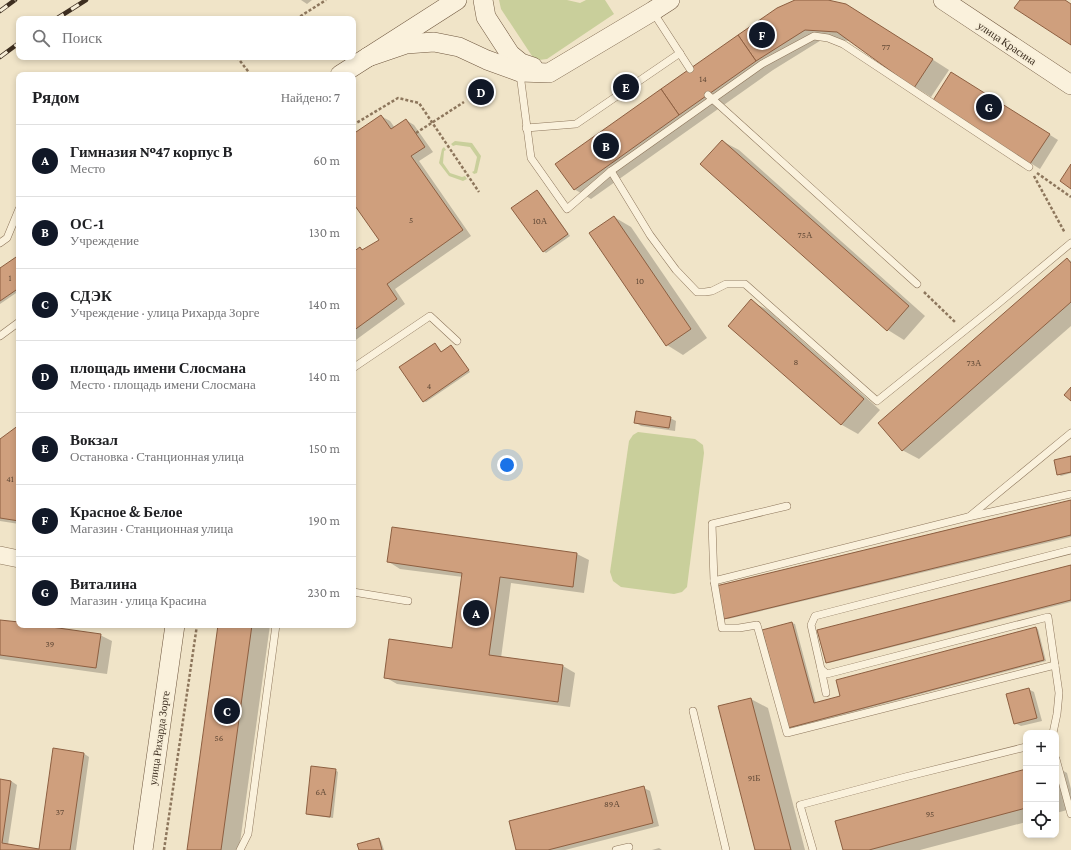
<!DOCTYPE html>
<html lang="ru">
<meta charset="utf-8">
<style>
:root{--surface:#fff;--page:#f6f6f6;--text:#202124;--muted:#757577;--line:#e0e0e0;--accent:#111827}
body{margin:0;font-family:"Crimson Pro",serif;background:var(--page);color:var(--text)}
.controls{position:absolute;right:12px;bottom:12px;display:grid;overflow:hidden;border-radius:8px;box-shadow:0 2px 6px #0003}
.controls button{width:36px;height:36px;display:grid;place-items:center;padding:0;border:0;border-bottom:1px solid var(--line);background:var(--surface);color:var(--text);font:20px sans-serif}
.you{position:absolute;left:507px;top:465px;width:14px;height:14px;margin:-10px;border:3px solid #fff;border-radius:50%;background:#1a73e8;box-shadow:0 0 0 6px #1a73e833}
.badge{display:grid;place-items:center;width:26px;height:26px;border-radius:50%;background:var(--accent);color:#fff;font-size:13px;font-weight:700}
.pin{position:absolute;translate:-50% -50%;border:2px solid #fff;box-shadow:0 1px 4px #0006}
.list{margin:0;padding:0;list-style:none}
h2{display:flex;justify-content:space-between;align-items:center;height:52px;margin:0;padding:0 16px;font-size:17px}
h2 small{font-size:13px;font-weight:400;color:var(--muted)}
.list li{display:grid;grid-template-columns:26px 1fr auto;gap:12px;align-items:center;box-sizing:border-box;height:72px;padding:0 16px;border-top:1px solid var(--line)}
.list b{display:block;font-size:15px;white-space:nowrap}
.list p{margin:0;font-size:13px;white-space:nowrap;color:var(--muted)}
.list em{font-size:13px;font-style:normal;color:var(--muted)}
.icon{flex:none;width:22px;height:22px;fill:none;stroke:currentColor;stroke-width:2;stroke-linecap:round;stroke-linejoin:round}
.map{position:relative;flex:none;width:1071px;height:850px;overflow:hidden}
.search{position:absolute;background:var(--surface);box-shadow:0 2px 6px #0003;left:16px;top:16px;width:340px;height:44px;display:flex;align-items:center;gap:10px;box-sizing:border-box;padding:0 14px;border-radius:8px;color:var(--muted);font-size:15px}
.panel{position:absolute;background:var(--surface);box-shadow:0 2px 6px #0003;left:16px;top:72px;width:340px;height:556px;border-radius:8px}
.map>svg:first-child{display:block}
</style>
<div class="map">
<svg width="1071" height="850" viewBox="0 0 1071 850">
<rect width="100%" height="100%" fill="#f0e4c8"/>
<!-- green -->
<g fill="#c9cf9b">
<polygon points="499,0 567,0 580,3 586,0 605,0 614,14 547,59 539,60 532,56 501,9"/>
<polygon points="455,141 472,143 481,156 477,173 474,174 472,172 474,171 477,157 470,147 456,145 453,146 451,144"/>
<polygon points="444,147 446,150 444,151 443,163 450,173 462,177 465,176 467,179 463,181 449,176 439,163 442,149"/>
<polygon points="638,432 695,439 703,445 704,453 687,587 682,592 674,594 621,587 613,581 610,572 629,441 633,435"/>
</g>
<!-- shadow -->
<g fill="#0003">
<polygon points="301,0 312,0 307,4"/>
<polygon points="823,0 863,15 949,70 931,97 915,87 851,41 823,39 773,70 591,199 574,189"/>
<polygon points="960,78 1058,140 1040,169 933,102"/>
<polygon points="381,116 390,121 395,128 406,120 414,125 433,152 419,161 471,236 395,289 405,304 353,342 353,254 360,248 364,250 380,240 353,201 353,135"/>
<polygon points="722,141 739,150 925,316 904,340 888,330"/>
<polygon points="537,191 539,192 570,236 546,253 543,251"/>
<polygon points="614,217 631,227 707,338 683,355 667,345"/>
<polygon points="19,256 19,291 0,304 0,270"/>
<polygon points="1067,259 1071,261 1071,326 919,459 902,450"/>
<polygon points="751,301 768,310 880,410 858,434 842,425 729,325"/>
<polygon points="435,344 442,352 451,346 454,348 470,372 426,402 424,401"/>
<polygon points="670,418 676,421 675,431 641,426 635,422"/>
<polygon points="19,426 19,524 0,521 0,440"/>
<polygon points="1071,457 1071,473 1061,476 1058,474"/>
<polygon points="1071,501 1071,537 728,619 725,618"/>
<polygon points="393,528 577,554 589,560 584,593 511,583 501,658 563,666 575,673 570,707 397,684 385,677 453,649 463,577 400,569 389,562"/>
<polygon points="1071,566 1071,602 829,663 826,662"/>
<polygon points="0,621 19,623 19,625 31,625 100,635 112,641 107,674 0,659"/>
<polygon points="792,623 795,624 816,703 841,697 1036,628 1038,629 1046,661 792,728 789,727 764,630"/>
<polygon points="219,625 270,625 239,850 188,850"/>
<polygon points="1028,689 1034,692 1042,721 1021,726 1015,723"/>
<polygon points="751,699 768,708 805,850 756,850"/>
<polygon points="83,753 89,757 76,850 0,850 0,780 11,781 17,785 8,845 40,850"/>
<polygon points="1056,767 1067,773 1071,789 1071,809 1056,813"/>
<polygon points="335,770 338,772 333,818 309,815 307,814"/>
<polygon points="1026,770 1026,822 920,850 844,850"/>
<polygon points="644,788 650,791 659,826 565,850 517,850"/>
<polygon points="379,839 381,841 384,850 360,850"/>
<polygon points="659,848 662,850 652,850"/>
</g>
<!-- building -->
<g fill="#cf9f7d" stroke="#8d5f41">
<polygon points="795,0 828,0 846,4 933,59 914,88 837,32 805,30 756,61 738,35 777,8"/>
<polygon points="1020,0 1065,0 1071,4 1071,45 1014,8"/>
<polygon points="738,35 756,61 679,115 661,89"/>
<polygon points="951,72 1050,134 1030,164 932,102"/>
<polygon points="661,89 679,115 574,190 555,164"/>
<polygon points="381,115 391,129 406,119 425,147 411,156 463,230 387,284 397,299 353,331 353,252 360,247 362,250 379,240 353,203 353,134"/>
<polygon points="722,140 909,306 887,331 700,164"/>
<polygon points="1071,164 1071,189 1060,181"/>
<polygon points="537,190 568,234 543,252 511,208"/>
<polygon points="614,216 691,329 666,346 589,233"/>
<polygon points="19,255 19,288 0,301 0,268"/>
<polygon points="1067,258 1071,263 1071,302 902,451 878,423"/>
<polygon points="751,299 864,399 841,425 728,326"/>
<polygon points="435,343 441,352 451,345 469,370 423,402 399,367"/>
<polygon points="1071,387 1071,401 1064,395"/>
<polygon points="636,411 671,417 669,428 634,423"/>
<polygon points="19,425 19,521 0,518 0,439"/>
<polygon points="1071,456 1071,472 1057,475 1054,460"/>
<polygon points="1071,500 1071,535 724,619 716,586"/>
<polygon points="392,527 577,553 573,587 500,577 489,655 563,665 558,702 384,678 389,639 452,648 462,573 387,562"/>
<polygon points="1071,565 1071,600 826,663 817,630"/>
<polygon points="0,620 19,622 19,625 37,625 101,634 96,668 0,655"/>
<polygon points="792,622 814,703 840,696 836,680 1036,627 1044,660 788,728 762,630"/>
<polygon points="218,625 252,625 221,850 187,850"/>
<polygon points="1029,688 1037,718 1014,724 1006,694"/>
<polygon points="751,698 791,850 755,850 718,706"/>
<polygon points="53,748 84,753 70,850 0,850 0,779 11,781 2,843 39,849"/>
<polygon points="311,766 336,769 330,817 306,814"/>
<polygon points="1026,769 1026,808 869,850 843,850 835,821"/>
<polygon points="644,786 653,823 548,850 516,850 509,821"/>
<polygon points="379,838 382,850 359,850 357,844"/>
</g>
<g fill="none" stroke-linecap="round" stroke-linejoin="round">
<defs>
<g id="service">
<polyline points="653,12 690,69"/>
<polyline points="520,74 531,158 567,209 611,171 762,64 814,36 828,38 843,44 1029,167"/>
<polyline points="708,95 917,284"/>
<polyline points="526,128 576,124 680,53"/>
<polyline points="611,171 650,235 676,270 697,292 705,292 712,291 726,284 745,284 877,401 999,303 1071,243"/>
<polyline points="0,243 7,238 19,209"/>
<polyline points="0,336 19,322"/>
<polyline points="353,368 430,316 457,341"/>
<polyline points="970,516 1071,433"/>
<polyline points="714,581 712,524 787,506"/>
<polyline points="353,592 408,601"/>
<polyline points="1055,665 787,733 757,625 739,628 722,628 714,581 968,517 1071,494"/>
<polyline points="821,669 826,693"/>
<polyline points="693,711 726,850"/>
<polyline points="1053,733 1057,714 1059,693 1048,617 827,674 821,669 811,625 815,616 1071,550"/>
<polyline points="1056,759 1071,814"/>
<polyline points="240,850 248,834 276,625"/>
<polyline points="616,850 629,847"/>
<polyline points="813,850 800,805 905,777 1026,747"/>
</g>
<polyline id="tertiary" points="0,555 19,559"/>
<g id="secondary">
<polyline points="483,0 486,17 510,54 521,63 533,67"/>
<polyline points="943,0 1071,85"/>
<polyline points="368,57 406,44 434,42 459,47 487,60 520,72 549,73 653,11 670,0"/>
<polyline points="340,75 457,0"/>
<polyline points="143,850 175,625"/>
</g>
</defs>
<!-- service casing -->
<use href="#service" stroke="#8d765c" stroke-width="8"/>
<!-- tertiary casing -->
<use href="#tertiary" stroke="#8d765c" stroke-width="18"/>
<!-- secondary casing -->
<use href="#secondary" stroke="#6f573f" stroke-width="20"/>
<!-- path -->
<g stroke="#8d765c" stroke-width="2.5" stroke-dasharray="3 2" stroke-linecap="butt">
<polyline points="296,19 326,0"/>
<polyline points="237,57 251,75"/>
<polyline points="353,125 398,98 419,103 479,192"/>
<polyline points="416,133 464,102"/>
<polyline points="1037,173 1071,197"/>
<polyline points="1034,176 1065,233"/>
<polyline points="924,292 956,323"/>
<polyline points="164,850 197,625"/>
</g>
<!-- service -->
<use href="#service" stroke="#faf1dc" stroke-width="7"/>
<!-- tertiary -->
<use href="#tertiary" stroke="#faf1dc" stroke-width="17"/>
<!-- secondary -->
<use href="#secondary" stroke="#faf1dc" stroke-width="19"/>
<defs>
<g id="rail">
<polyline points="0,11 15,0"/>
<polyline points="56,19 86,0"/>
<polyline points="0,57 19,43"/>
</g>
</defs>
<!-- rail casing -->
<use href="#rail" stroke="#3d2e20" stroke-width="4.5"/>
<!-- rail -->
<use href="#rail" stroke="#f7eed8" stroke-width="3" stroke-dasharray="9" stroke-linecap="butt"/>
</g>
<g text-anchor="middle" stroke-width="3.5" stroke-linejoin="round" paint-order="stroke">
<!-- number labels -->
<g font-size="9" fill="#624a37">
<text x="886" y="50">77</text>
<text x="703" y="82">14</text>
<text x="411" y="223">5</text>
<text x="540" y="224">10А</text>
<text x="805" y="238">75А</text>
<text x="10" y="281">1</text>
<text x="640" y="284">10</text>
<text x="796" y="365">8</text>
<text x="974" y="366">73А</text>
<text x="429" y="389">4</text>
<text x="10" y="482">41</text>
<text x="50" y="647">39</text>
<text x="219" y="741">56</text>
<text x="754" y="781">91Б</text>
<text x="321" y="795">6А</text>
<text x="612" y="807">89А</text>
<text x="60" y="815">37</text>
<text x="930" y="817">95</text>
</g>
<!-- street labels -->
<g font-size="11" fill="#3d2e20" stroke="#f7eed8">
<text transform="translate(1007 43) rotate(34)" y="4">улица Красина</text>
<text transform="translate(159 738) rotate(-82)" y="4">улица Рихарда Зорге</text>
</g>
</g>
</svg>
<div class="controls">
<button>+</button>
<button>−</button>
<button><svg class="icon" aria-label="locate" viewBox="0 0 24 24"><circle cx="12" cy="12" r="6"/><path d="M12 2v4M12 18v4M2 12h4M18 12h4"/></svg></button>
</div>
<div class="you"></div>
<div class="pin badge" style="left:476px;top:613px">A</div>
<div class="pin badge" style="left:606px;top:146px">B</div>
<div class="pin badge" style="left:227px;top:711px">C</div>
<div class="pin badge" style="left:481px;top:92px">D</div>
<div class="pin badge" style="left:626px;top:87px">E</div>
<div class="pin badge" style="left:762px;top:35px">F</div>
<div class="pin badge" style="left:989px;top:107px">G</div>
<div class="search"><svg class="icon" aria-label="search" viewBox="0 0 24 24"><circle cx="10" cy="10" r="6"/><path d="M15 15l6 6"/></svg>Поиск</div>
<section class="panel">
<h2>Рядом<small>Найдено: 7</small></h2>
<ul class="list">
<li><span class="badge">A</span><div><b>Гимназия №47 корпус В</b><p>Место</p></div><em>60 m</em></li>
<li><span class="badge">B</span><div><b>ОС-1</b><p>Учреждение</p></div><em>130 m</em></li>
<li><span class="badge">C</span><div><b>СДЭК</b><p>Учреждение · улица Рихарда Зорге</p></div><em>140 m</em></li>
<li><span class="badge">D</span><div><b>площадь имени Слосмана</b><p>Место · площадь имени Слосмана</p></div><em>140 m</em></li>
<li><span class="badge">E</span><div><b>Вокзал</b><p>Остановка · Станционная улица</p></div><em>150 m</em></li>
<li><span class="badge">F</span><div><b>Красное &amp; Белое</b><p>Магазин · Станционная улица</p></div><em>190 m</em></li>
<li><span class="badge">G</span><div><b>Виталина</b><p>Магазин · улица Красина</p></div><em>230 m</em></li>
</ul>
</section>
</div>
